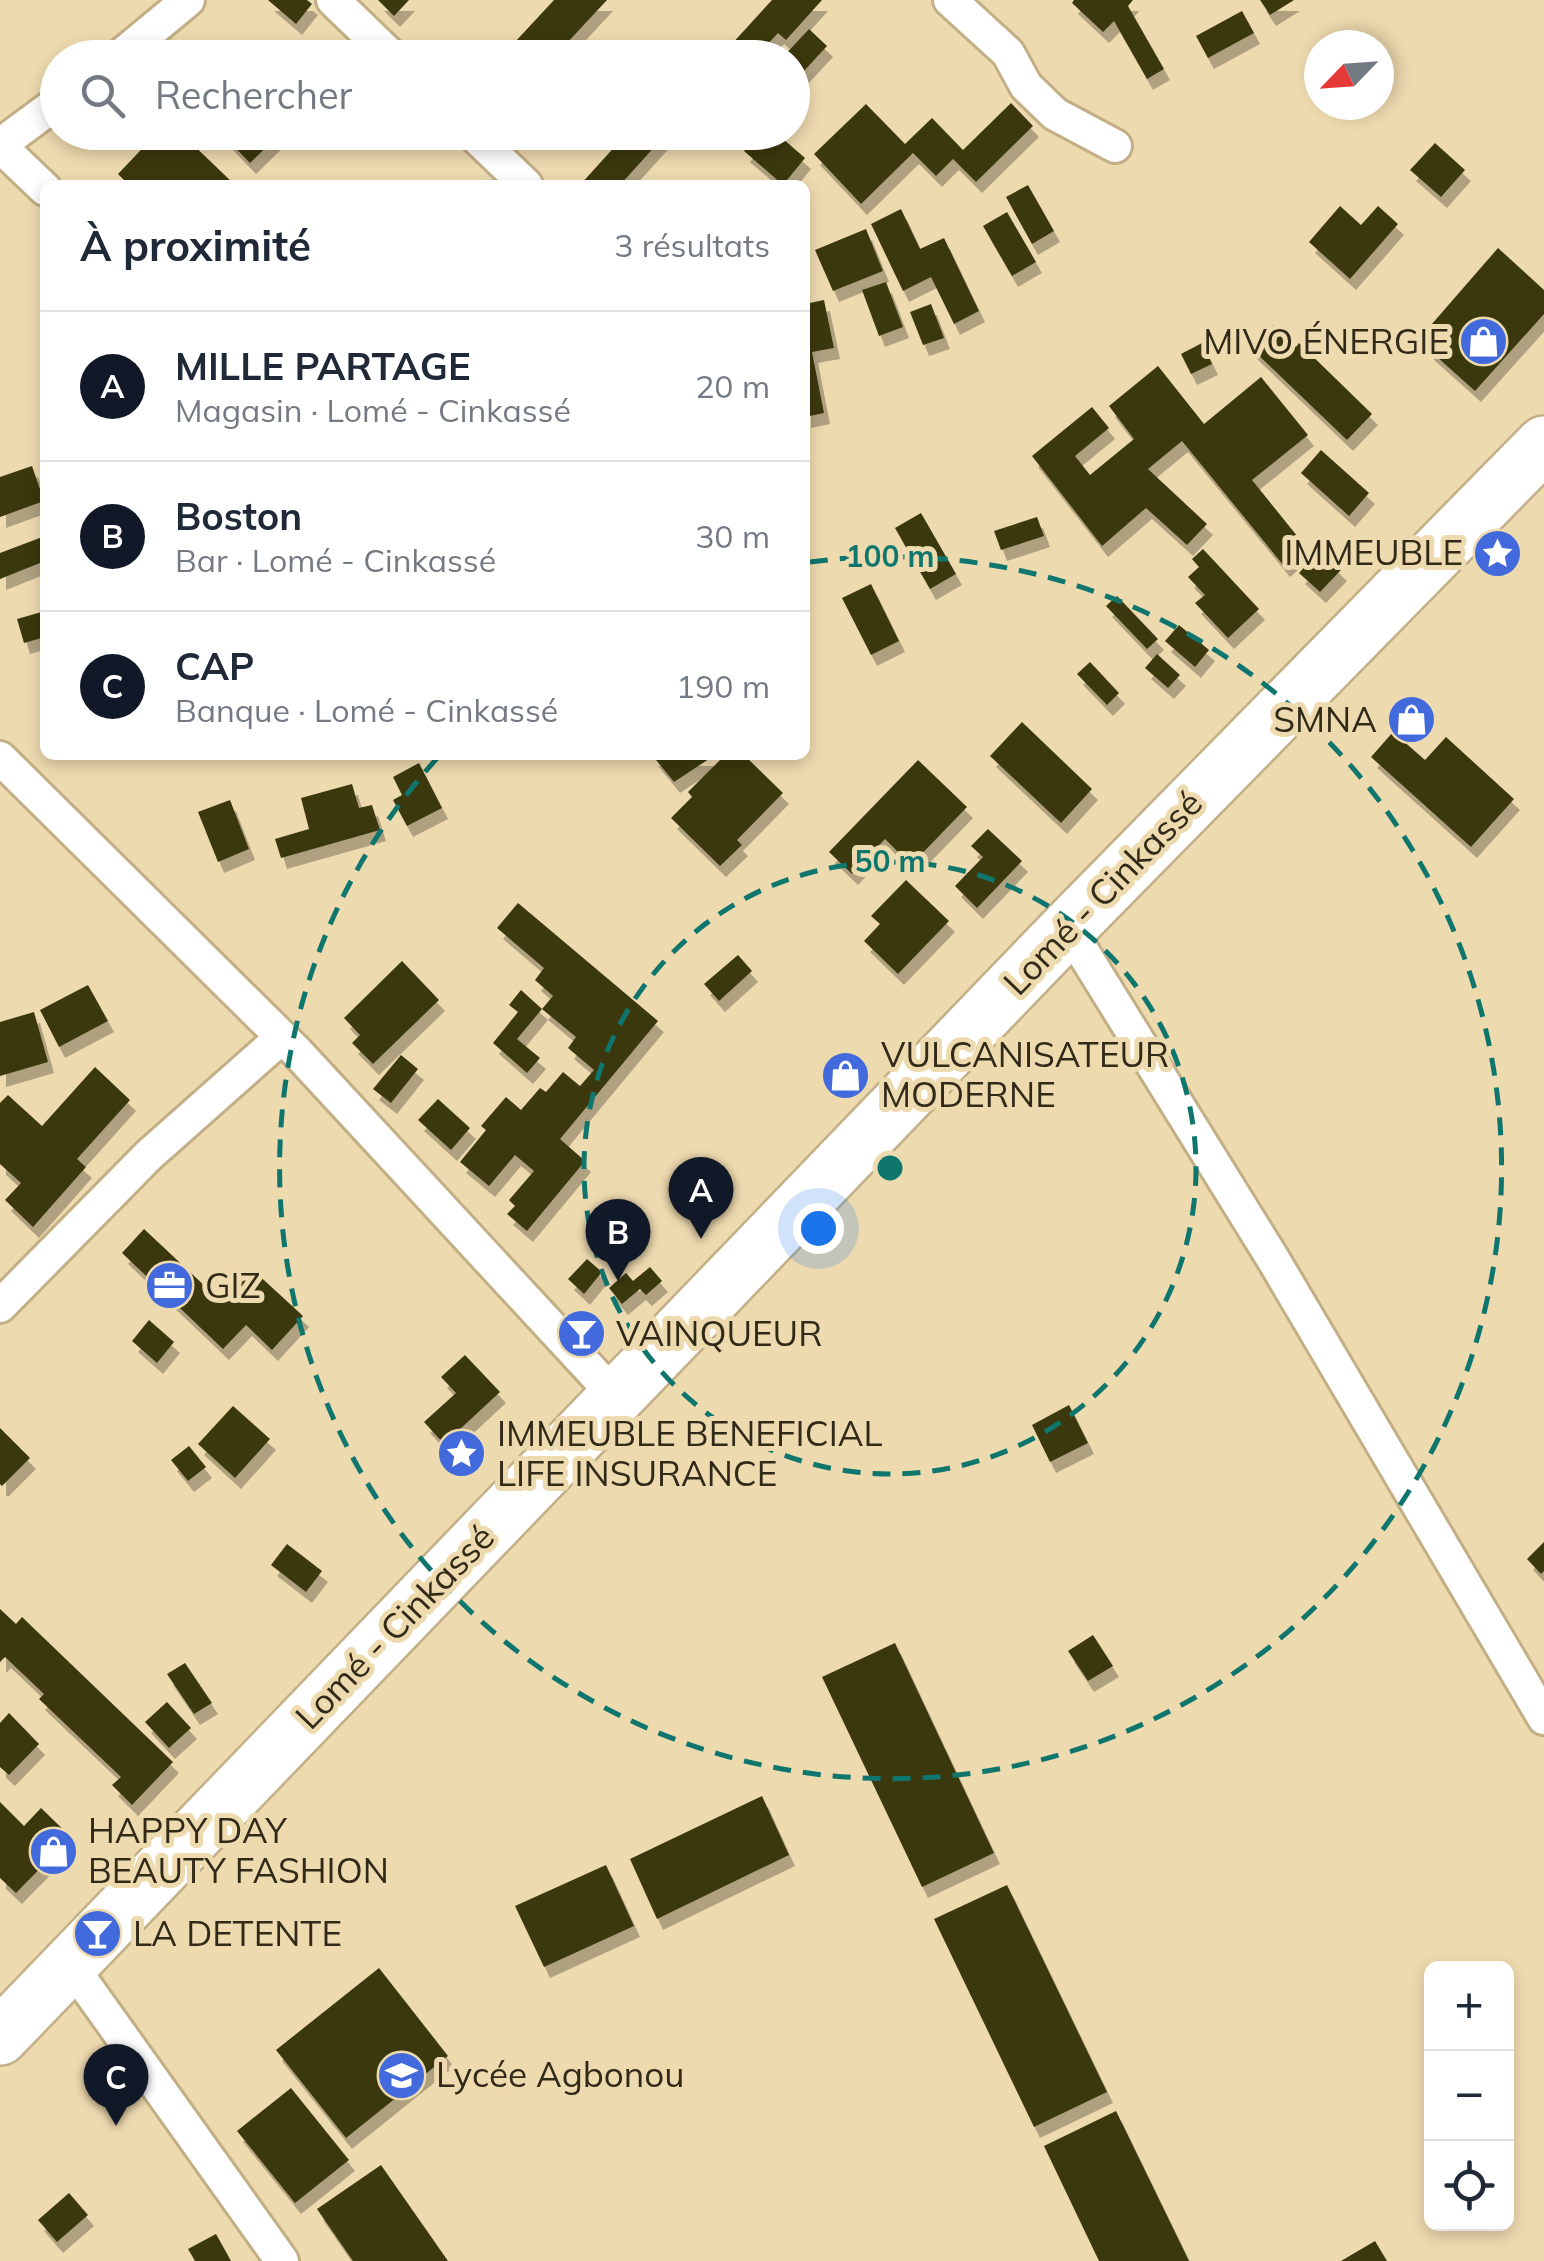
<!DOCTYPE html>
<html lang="fr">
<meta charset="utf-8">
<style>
:root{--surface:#fff;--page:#f2f2f3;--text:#1f2937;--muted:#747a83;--line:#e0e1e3;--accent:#111827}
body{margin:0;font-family:Mulish,sans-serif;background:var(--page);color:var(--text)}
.controls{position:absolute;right:30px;bottom:30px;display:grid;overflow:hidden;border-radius:15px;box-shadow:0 5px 15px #0003}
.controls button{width:90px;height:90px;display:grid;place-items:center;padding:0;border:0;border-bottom:2px solid var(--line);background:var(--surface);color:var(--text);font:50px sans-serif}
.compass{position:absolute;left:1304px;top:30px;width:90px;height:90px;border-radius:50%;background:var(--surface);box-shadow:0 5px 15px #0003;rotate:245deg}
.you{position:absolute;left:818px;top:1228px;width:35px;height:35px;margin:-25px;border:8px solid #fff;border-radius:50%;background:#1a73e8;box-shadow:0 0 0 15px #1a73e833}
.badge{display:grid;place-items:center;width:65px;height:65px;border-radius:50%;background:var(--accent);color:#fff;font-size:32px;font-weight:700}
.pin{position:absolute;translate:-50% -82px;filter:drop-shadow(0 2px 5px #0008)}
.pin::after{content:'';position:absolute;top:52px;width:35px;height:30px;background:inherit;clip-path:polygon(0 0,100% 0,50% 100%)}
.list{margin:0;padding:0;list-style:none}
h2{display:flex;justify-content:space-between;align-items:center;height:130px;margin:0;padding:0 40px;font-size:42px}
h2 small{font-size:32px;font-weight:400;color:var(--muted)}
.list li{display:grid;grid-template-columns:65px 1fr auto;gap:30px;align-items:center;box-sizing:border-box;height:150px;padding:0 40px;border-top:2px solid var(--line)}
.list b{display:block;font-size:38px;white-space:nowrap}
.list p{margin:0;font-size:32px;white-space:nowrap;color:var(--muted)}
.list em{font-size:32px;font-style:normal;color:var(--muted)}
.icon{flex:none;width:55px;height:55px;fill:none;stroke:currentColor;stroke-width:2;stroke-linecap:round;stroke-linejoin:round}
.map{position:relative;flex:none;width:1544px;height:2261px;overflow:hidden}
.search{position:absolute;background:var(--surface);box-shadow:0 5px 15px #0003;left:40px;top:40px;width:770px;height:110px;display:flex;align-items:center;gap:25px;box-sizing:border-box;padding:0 35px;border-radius:55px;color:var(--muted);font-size:38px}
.panel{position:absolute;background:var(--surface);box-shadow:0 5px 15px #0003;left:40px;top:180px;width:770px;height:580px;border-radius:15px}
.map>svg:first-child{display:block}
</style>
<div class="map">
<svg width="1544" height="2261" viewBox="0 0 1544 2261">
<defs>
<filter id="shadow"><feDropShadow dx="6" dy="11" stdDeviation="0" flood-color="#0004"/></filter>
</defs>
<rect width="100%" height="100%" fill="#eedaaf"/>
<!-- building -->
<g fill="#3a380d" filter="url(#shadow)">
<polygon points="268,0 307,0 312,4 296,24"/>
<polygon points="378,0 409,0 394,16"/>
<polygon points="554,0 607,0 553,58 531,58 515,42"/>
<polygon points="772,0 822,0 786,40 778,33 755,58 719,58"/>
<polygon points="1074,0 1133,0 1128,6 1164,69 1147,79 1114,21 1103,32 1072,3"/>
<polygon points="1260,0 1294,0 1270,15"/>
<polygon points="1242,11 1254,33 1208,58 1196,36"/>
<polygon points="809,29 827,46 792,84 792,58 782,58"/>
<polygon points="1011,103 1033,126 976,182 953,159 936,176 913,153 861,204 814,154 866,104 905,144 932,118 963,150"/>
<polygon points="220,132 282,132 250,163"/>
<polygon points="628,132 668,132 620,185 580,185"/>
<polygon points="759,132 775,132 805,158 783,185 744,151"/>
<polygon points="156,134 171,148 183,135 235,185 129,185 118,174"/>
<polygon points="1435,143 1465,170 1441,197 1410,170"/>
<polygon points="1028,185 1054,231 1032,244 1006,197"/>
<polygon points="1340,206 1361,225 1378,206 1398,224 1350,279 1309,242"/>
<polygon points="901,209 920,249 944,238 979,311 954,324 931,277 903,291 871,224"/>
<polygon points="1007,212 1036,262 1012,276 983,226"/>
<polygon points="866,229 883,271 833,291 815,250"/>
<polygon points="1498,248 1544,290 1544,314 1475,391 1418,340"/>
<polygon points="886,282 903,327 879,336 862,290"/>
<polygon points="824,300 834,348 812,352 824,413 805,417 805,337 809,336 805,304"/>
<polygon points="931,304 944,338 923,345 910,312"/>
<polygon points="1273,325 1296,347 1299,343 1372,414 1347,440 1251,348"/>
<polygon points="1202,343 1212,364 1191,374 1181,354"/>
<polygon points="1158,366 1204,424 1261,377 1308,435 1252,480 1306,547 1284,566 1182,441 1148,469 1207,524 1187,545 1146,508 1102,546 1032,456 1092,407 1109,428 1075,456 1090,475 1134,439 1109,406"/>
<polygon points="1321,450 1369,493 1349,516 1301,473"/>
<polygon points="32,466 44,501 0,517 0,477"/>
<polygon points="921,513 956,574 930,589 895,528"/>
<polygon points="1037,517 1044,536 1001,550 994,531"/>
<polygon points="45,536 45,561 0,579 0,553"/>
<polygon points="1203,549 1259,609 1228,638 1195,603 1205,595 1188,577 1199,567 1192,559"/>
<polygon points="1320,550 1341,570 1320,592 1299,573"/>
<polygon points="871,584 899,641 871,655 842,598"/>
<polygon points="1117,596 1158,639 1147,649 1106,606"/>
<polygon points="45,611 45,637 24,643 17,619"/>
<polygon points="1179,625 1209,650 1195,667 1165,641"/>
<polygon points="1157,654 1180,675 1168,688 1145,668"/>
<polygon points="1090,662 1119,693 1107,705 1077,674"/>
<polygon points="1022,722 1092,789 1061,823 990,756"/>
<polygon points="1393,732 1425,760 1446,737 1514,799 1471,847 1371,757"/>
<polygon points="652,755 715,755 674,782"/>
<polygon points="725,755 744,755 783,793 737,840 742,845 720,866 671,818 692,797 688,792"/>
<polygon points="918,760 967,807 911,865 885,839 852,874 829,852"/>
<polygon points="419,763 442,808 407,826 393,800 402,795 393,777"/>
<polygon points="352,784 359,808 372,805 380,830 281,858 275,839 309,829 301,798"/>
<polygon points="230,800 249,849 218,862 198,812"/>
<polygon points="988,829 1022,861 977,908 955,886 983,857 971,846"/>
<polygon points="906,880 949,921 898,974 864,941 880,924 871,916"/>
<polygon points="518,903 658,1021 560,1139 585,1161 527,1231 507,1214 515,1206 509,1200 534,1171 515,1155 489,1186 460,1162 486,1130 481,1126 506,1097 521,1110 540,1088 546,1092 563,1072 580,1086 594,1070 568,1048 576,1037 542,1009 553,996 535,980 544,968 497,928"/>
<polygon points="738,955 752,971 719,1001 704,984"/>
<polygon points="402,961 439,1000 373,1064 352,1043 360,1035 344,1018"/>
<polygon points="88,985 108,1021 59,1047 40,1010"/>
<polygon points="521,990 542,1009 517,1039 540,1058 527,1073 493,1043 518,1012 509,1005"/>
<polygon points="34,1012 48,1062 0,1076 0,1022"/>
<polygon points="401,1055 418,1069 391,1103 373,1089"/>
<polygon points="95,1067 130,1100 77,1159 86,1167 33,1227 5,1200 21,1183 0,1164 0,1103 8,1095 42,1126"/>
<polygon points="438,1099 470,1128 451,1150 418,1120"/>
<polygon points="144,1229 223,1303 253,1270 303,1316 272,1350 246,1325 223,1349 122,1253"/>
<polygon points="587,1259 602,1272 584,1294 568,1279"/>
<polygon points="650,1267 662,1281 646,1295 640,1289 622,1304 609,1288 626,1273 633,1281"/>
<polygon points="149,1320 174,1342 157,1363 132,1341"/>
<polygon points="465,1355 500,1392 444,1444 424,1422 456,1393 441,1377"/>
<polygon points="1069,1405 1088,1443 1050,1462 1032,1425"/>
<polygon points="233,1406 270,1439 235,1478 198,1444"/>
<polygon points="0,1428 30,1458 2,1486 0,1484"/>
<polygon points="189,1446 206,1467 188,1481 171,1460"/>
<polygon points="1544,1542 1544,1571 1541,1574 1527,1559"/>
<polygon points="287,1544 322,1571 306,1592 271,1565"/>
<polygon points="0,1609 16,1624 22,1617 173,1762 132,1805 112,1785 121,1777 39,1699 44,1694 5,1657 0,1662"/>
<polygon points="1093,1635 1113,1666 1088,1681 1068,1651"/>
<polygon points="895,1643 994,1853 922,1887 822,1677"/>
<polygon points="185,1663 212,1703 194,1714 167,1674"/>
<polygon points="167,1702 191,1728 169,1748 145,1722"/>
<polygon points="9,1713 39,1744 9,1775 0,1767 0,1723"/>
<polygon points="762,1796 789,1855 657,1919 630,1859"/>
<polygon points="0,1802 24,1826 41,1808 71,1837 16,1893 0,1878"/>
<polygon points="606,1865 634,1926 544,1967 515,1906"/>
<polygon points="1007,1885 1107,2092 1034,2127 934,1919"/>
<polygon points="379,1968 448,2056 346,2138 276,2050"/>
<polygon points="291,2088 349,2160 295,2203 237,2131"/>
<polygon points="1116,2111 1189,2261 1099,2261 1044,2146"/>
<polygon points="381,2165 448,2261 353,2261 317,2209"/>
<polygon points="69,2193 88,2215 57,2242 38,2220"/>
<polygon points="216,2234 231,2261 195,2261 188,2249"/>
<polygon points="1375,2241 1387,2261 1341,2261"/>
</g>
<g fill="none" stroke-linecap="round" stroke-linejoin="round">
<defs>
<g id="street">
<polyline points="333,0 393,58"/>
<polyline points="950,0 1008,53 1026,86 1055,114 1115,146"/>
<polyline points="118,58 188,0"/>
<polyline points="471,132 526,185"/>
<polyline points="0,145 58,102"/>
<polyline points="0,146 45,189"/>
<polyline points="0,758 296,1051 616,1397"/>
<polyline points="1068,928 1273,1259 1544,1718"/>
<polyline points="0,1306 149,1155 282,1037"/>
<polyline points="70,1964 282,2261"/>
</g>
<polyline id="highway" points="0,2037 1068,928 1544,444"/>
</defs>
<!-- street casing -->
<use href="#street" stroke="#c3af85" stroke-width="38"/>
<!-- highway casing -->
<use href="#highway" stroke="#c3af85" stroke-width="60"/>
<!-- street -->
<use href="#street" stroke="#fff" stroke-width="32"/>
<!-- highway -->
<use href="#highway" stroke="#fff" stroke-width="55"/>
</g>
<!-- distance rings -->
<g fill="none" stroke="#0f766e" stroke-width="5" stroke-dasharray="18 12">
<circle cx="890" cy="1168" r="306"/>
<path d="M810 562A611 611 0 1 1 440 755"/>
</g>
<!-- icons -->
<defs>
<symbol id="shop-disc" viewBox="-11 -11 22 22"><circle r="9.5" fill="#426adc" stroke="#eedaaf"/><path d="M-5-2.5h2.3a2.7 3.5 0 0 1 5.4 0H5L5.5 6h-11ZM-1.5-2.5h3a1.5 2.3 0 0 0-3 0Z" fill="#fff"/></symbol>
<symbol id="sight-disc" viewBox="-11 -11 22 22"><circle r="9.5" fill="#426adc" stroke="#eedaaf"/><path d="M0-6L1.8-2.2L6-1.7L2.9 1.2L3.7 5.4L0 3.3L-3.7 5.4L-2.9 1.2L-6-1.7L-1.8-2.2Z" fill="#fff"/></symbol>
<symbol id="office-disc" viewBox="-11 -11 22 22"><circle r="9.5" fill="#426adc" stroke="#eedaaf"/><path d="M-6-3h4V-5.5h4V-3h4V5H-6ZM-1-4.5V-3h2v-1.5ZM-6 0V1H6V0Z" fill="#fff"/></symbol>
<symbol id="bar-disc" viewBox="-11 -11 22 22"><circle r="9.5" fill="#426adc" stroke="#eedaaf"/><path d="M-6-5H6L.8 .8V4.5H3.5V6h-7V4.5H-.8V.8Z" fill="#fff"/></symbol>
<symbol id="school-disc" viewBox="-11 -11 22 22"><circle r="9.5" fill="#426adc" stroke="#eedaaf"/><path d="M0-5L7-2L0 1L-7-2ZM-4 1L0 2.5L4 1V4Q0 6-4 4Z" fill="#fff"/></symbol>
</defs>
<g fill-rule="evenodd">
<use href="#shop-disc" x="1456" y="314" width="55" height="55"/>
<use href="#sight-disc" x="1470" y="526" width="55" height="55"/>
<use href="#shop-disc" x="1384" y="692" width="55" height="55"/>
<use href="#shop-disc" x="818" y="1048" width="55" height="55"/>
<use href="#office-disc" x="142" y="1258" width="55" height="55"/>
<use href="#bar-disc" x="554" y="1306" width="55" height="55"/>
<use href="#sight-disc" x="434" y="1426" width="55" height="55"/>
<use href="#shop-disc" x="26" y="1824" width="55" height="55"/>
<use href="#bar-disc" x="70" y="1906" width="55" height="55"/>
<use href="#school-disc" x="374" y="2048" width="55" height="55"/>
</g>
<g text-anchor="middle" stroke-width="10" stroke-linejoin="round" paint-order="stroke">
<!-- poi labels -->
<g font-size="35" fill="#312a19" stroke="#eedaaf" text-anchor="start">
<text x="1449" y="354" text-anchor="end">MIVO ÉNERGIE</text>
<text x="1463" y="565" text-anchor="end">IMMEUBLE</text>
<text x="1377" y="732" text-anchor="end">SMNA</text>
<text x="881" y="1067">VULCANISATEUR<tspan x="881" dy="40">MODERNE</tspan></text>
<text x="205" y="1298">GIZ</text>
<text x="616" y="1346">VAINQUEUR</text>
<text x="497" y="1446">IMMEUBLE BENEFICIAL<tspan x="497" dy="40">LIFE INSURANCE</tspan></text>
<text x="88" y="1843">HAPPY DAY<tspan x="88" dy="40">BEAUTY FASHION</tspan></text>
<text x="133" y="1946">LA DETENTE</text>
<text x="436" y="2087">Lycée Agbonou</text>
</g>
<!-- street labels -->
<g font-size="35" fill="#312a19" stroke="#eedaaf">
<text transform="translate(1103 893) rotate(-46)" y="12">Lomé - Cinkassé</text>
<text transform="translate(395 1627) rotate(-46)" y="12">Lomé - Cinkassé</text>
</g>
</g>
<circle cx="890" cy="1168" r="15" fill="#0f766e" stroke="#eedaaf" stroke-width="5"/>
<g font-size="30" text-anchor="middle" font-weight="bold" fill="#0f766e" stroke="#eedaaf" stroke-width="10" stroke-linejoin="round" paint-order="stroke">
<text x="890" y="567">100 m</text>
<text x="890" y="872">50 m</text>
</g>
</svg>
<div class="controls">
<button>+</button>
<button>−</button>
<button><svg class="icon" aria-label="locate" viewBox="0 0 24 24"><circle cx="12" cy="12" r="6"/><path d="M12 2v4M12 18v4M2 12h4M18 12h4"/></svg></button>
</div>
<svg class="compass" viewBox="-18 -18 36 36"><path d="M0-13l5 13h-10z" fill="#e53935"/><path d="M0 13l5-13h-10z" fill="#747a83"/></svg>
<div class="you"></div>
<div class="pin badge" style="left:701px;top:1239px">A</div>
<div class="pin badge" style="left:618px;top:1281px">B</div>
<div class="pin badge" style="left:116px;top:2126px">C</div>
<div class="search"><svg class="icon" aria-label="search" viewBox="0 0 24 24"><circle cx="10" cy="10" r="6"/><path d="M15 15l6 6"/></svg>Rechercher</div>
<section class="panel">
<h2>À proximité<small>3 résultats</small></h2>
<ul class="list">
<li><span class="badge">A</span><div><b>MILLE PARTAGE</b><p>Magasin · Lomé - Cinkassé</p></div><em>20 m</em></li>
<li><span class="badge">B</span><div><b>Boston</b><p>Bar · Lomé - Cinkassé</p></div><em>30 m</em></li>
<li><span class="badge">C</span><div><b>CAP</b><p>Banque · Lomé - Cinkassé</p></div><em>190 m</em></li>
</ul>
</section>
</div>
